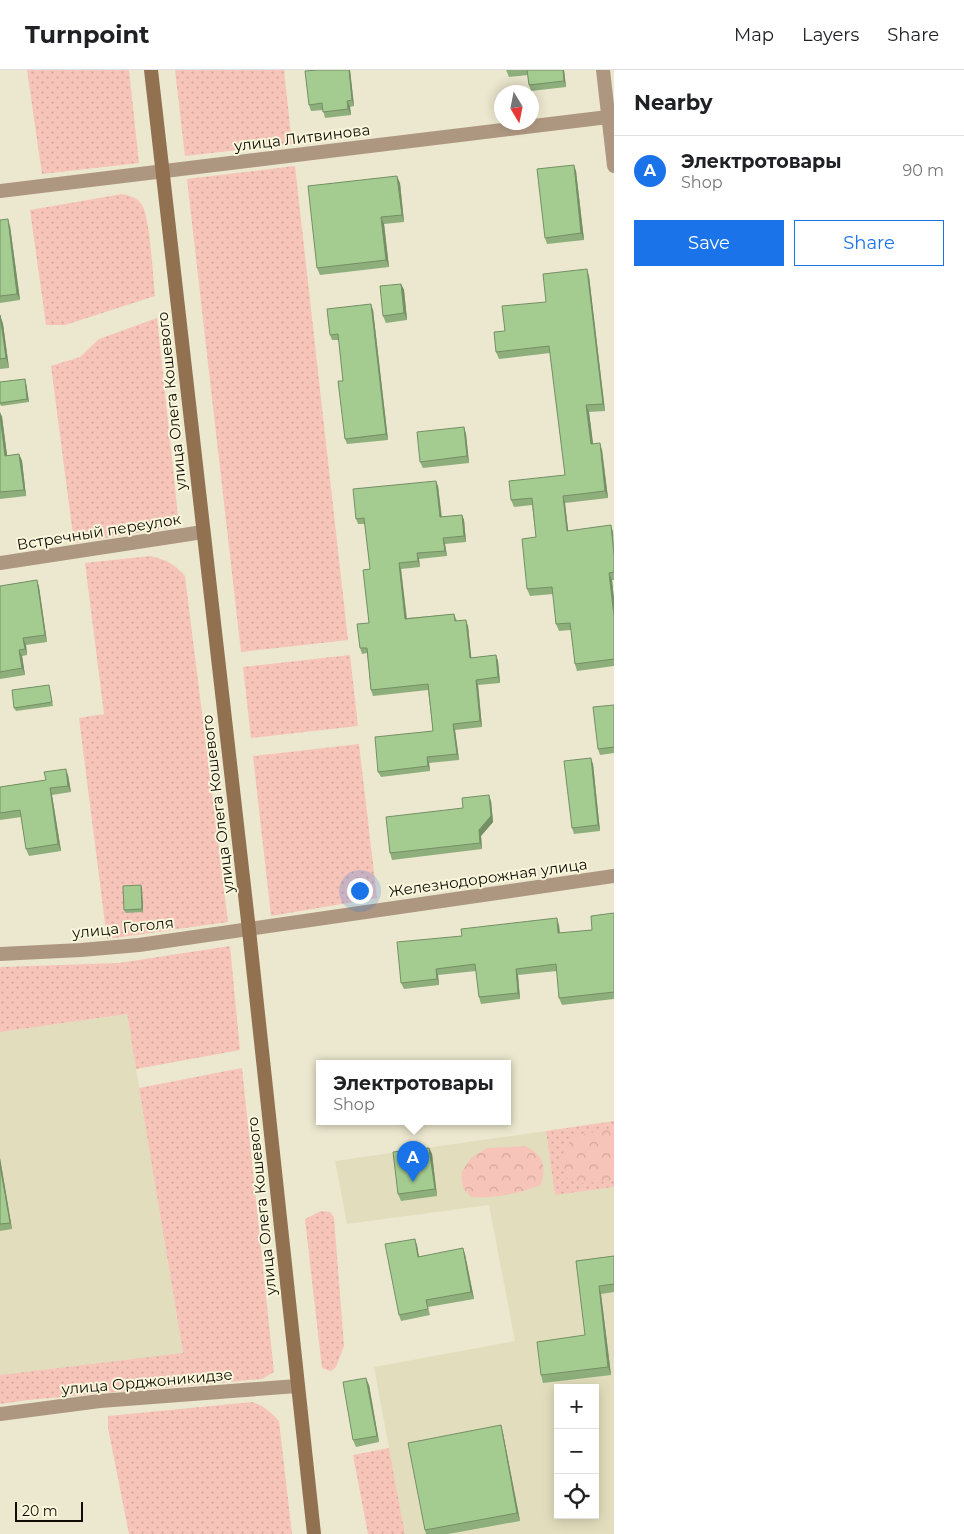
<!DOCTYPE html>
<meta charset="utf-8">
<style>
:root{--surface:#fff;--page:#f6f6f6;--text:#202124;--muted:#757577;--line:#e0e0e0;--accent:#1a73e8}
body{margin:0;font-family:Montserrat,sans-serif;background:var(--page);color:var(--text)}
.controls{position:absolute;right:15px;bottom:15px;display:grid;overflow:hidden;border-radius:0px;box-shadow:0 2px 12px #0003}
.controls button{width:45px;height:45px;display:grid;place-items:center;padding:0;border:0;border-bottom:1px solid var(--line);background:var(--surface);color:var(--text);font:25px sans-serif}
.compass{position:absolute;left:494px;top:15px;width:45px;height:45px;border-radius:50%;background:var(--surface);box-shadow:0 2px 12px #0003;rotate:170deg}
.scale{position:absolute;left:15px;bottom:12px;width:68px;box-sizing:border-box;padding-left:5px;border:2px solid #0f0d05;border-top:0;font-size:14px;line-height:18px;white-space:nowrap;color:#0f0d05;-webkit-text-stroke:4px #f9f6dc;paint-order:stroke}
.you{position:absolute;left:359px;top:820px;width:18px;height:18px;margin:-12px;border:4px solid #fff;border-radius:50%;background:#1a73e8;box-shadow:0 0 0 8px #1a73e833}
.badge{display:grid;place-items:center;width:32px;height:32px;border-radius:50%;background:var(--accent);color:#fff;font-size:16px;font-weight:700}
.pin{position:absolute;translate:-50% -41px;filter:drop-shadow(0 1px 2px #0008)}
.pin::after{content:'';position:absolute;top:26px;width:18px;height:15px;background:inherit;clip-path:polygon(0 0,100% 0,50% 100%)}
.popup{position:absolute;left:316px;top:990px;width:195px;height:65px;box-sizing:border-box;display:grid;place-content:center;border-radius:0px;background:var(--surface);filter:drop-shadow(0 1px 4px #0005);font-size:16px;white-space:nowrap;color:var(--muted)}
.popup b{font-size:19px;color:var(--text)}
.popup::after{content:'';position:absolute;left:50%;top:100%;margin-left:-10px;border:10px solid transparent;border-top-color:var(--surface)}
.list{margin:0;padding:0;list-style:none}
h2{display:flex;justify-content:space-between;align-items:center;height:65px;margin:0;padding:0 20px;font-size:21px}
h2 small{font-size:16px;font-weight:400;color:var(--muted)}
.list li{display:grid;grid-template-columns:32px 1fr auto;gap:15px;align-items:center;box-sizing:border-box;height:70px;padding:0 20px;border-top:1px solid var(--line)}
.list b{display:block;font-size:19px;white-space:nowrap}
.list p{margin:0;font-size:16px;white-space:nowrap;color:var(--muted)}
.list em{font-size:16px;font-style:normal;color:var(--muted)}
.actions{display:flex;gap:10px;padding:15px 20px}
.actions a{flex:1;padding:11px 0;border:1px solid var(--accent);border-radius:0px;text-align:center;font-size:18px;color:var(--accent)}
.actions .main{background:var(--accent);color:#fff}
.icon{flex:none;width:28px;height:28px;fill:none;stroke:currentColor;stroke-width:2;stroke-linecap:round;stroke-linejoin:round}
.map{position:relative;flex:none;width:614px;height:1464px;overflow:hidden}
header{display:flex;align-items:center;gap:30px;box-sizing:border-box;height:70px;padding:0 25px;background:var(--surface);border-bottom:1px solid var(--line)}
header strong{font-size:24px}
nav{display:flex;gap:28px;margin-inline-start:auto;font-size:18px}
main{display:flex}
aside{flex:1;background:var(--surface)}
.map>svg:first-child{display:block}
</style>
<header>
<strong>Turnpoint</strong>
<nav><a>Map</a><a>Layers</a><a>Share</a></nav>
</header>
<main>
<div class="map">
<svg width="614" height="1464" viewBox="0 0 614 1464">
<defs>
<pattern id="grass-dots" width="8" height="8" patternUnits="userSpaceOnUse" patternTransform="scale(1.25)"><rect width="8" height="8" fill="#f6c4b9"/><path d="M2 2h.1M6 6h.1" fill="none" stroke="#d2a79e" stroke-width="1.8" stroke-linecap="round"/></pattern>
<pattern id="forest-crowns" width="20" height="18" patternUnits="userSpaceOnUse" patternTransform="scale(1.25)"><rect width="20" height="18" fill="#f6c4b9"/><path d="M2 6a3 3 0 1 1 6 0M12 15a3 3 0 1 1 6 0" fill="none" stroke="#d2a79e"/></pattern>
</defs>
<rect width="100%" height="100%" fill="#ece8cf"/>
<!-- built -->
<g fill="#e2debd" fill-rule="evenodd">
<polygon points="127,944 183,1284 0,1305 0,962"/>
<path d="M546,1061L555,1125L614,1117V1464H405L374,1297L515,1271L489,1135L347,1154L335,1091ZM558,1318H595V1445H558Z"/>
</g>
<!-- grass -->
<g fill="url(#grass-dots)">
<polygon points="27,0 129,0 139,93 42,104"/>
<polygon points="175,0 284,0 292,74 185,86"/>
<polygon points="295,96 348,570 241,582 187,109"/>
<path d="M122,124C130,126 137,127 142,135C150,147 153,208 155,226L65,255H46L30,140Z"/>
<polygon points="157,248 178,446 175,453 168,458 74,473 51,296 80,287 99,269"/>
<path d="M151,486C168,491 172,492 185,506L228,852L107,869L79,648L104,644L85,493Z"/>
<polygon points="350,585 358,656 251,668 243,597"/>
<polygon points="359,674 377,828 271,846 253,686"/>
<polygon points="230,876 240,980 136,999 127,944 0,962 0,897 119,893"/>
<polygon points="242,998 274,1302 262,1309 28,1330 0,1334 0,1305 183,1283 139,1018"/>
<polygon points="614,1051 614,1117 555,1125 546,1061"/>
<polygon points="321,1141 330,1142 334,1147 344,1276 336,1297 331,1301 322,1298 305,1149"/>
<path d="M252,1332C264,1336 271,1342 279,1351L292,1464H129L108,1358V1346Z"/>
<polygon points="389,1378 405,1464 368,1464 353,1385"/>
</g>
<!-- forest -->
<g fill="url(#forest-crowns)">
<polygon points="606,1060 614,1060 614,1111 582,1113 568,1109 562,1099 562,1085 569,1073 579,1065"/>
<path d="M526,1076C544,1086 546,1096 541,1115C520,1123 495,1129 471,1127L463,1118L461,1103L471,1088L487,1078Z"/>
</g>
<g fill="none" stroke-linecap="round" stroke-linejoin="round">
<!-- minor -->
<g stroke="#ae9781" stroke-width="14">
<polyline points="603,0 614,96"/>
<polyline points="0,121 608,47"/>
<polyline points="0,493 203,462"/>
<polyline points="0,884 81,880 139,875 614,806"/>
<polyline points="0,1344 100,1331 297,1316"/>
</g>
<!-- secondary -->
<polyline stroke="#917150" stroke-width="14" points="151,0 249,860 314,1464"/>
</g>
<!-- wall -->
<g fill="#8eaf7c">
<polygon points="318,0 350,0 354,36 350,37 351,45 325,48 323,40 311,41 309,35"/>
<polygon points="506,0 564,0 566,17 531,21 529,15 528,5 509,7"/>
<polygon points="576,101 584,170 547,174 545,168"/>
<polygon points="400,113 404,152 384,154 389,197 320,205 317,198"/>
<polygon points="0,150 10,156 20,230 0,233"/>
<polygon points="589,206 605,341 589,342 593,374 602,380 608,428 565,433 568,460 613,462 614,510 612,510 614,530 614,596 577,601 575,594 571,560 559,561 556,554 553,524 530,526 527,519 536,467 532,435 514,437 511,430 565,405 550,283 499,289 496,282 505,261 546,232"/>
<polygon points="401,214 404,220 407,250 386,253 383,246"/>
<polygon points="373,240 388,370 347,374 345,369 343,311 339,270 332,270 330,265"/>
<polygon points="0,245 3,254 9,298 0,299"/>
<polygon points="25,309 26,313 29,332 1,336 0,334 0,312"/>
<polygon points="0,342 2,347 7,386 19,384 22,391 26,426 0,429"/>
<polygon points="464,357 466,364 469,393 423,398 420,392"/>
<polygon points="438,416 442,447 462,445 464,450 466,472 445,474 447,486 419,489 420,497 401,499 407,548 454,544 457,551 468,556 471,588 496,585 498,591 500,613 478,615 482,657 455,660 459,690 429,693 430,701 381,707 378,702 433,661 428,620 373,626 371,620 367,583 362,584 360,578 369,553 370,499 365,454 358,454 356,449"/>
<polygon points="37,510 39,517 47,572 26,575 27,585 22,586 25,605 0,609 0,516"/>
<polygon points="49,615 53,636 16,641 14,638"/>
<polygon points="614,635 614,683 600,685 598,679"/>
<polygon points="593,694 600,761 574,764 572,758"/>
<polygon points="68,705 71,722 52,725 61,781 29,786 26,779 21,747 0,750 0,717 46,710"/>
<polygon points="491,731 493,752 481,766 482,779 392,790 390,783 463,738"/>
<polygon points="142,818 143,842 126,843 124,840"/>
<polygon points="614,843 614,929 562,935 559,928 557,901 518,905 520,929 481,934 479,927 476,901 438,905 439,915 404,919 401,913 462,866 559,855 560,863 592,860"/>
<polygon points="429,1078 432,1084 437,1126 401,1131 398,1124"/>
<polygon points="0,1088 12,1159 0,1161"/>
<polygon points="417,1175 419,1187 465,1184 474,1229 428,1237 430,1245 401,1251 399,1245"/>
<polygon points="614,1186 614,1222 601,1224 611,1305 543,1313 541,1305 585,1265 576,1191"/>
<polygon points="369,1315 379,1372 356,1377 353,1370"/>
<polygon points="501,1355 503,1363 520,1451 448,1464 426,1464 425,1460"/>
</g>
<!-- shaded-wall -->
<g fill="#748f65">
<polygon points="349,0 350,0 354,36 352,30"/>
<polygon points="563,0 564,0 566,17 564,11"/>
<polygon points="347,31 350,37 351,45 348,39"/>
<polygon points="574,95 576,101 584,170 581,163"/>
<polygon points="397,106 400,113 404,152 402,145"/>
<polygon points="381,147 384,154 389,197 386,190"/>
<polygon points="8,149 10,156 20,230 17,224"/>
<polygon points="587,199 589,206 605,341 603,334"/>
<polygon points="401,214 404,220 407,250 404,243"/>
<polygon points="371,234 373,240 388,370 386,364"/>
<polygon points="0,245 3,254 9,298 6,288"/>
<polygon points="25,309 26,313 29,332 27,329"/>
<polygon points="586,335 589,342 594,381 591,374"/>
<polygon points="0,342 2,347 8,392 5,386"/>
<polygon points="464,357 466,364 469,393 467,386"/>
<polygon points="600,373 602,380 608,428 605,421"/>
<polygon points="19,384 22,391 26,426 24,420"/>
<polygon points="436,411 438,416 442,453 440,447"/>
<polygon points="563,426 565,433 569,468 567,461"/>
<polygon points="462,445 464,450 466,472 464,466"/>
<polygon points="611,455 613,462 614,485"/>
<polygon points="443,468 445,474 447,486 445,481"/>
<polygon points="417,483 419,489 420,497 418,491"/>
<polygon points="399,493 401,499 407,554 405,549"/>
<polygon points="609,503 612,510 614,530 614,546"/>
<polygon points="37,510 39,517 47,572 45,565"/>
<polygon points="466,550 468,556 472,594 470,588"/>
<polygon points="23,568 26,575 27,585 25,579"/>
<polygon points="19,580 22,586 25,605 22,598"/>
<polygon points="496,585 498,591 500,613 498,607"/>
<polygon points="476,610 478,615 482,657 480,651"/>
<polygon points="453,654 455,660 459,690 457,684"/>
<polygon points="427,687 429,693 430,701 428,696"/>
<polygon points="591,688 593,694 600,761 598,755"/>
<polygon points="66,699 68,705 71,722 68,716"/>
<polygon points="50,718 52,725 61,781 58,774"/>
<polygon points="489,725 491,731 493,752 481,766 482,779 480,773 479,760"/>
<polygon points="141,815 142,818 143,842 142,839"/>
<polygon points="557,848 559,855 560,869 558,863"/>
<polygon points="436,899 438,905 439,915 437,909"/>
<polygon points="516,899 518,905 520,929 518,923"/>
<polygon points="429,1078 432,1084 437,1126 435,1119"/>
<polygon points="0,1088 12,1159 10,1153 0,1095"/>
<polygon points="415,1169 417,1175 420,1193 418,1187"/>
<polygon points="463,1178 465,1184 474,1229 471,1222"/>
<polygon points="599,1216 601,1224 611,1305 608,1297"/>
<polygon points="366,1308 369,1315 379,1372 377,1366"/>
<polygon points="501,1355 503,1363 520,1451 517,1443"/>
</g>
<!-- building -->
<g fill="#a5cc90" stroke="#748f65">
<polygon points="318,0 349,0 352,30 347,31 348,39 323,42 322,33 309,35 305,1"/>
<polygon points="527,0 563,0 564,11 529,15"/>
<polygon points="574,95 581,163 545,168 537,99"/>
<polygon points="397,106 402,145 381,147 386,190 317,198 308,116"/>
<polygon points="8,149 17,224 0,226 0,150"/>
<polygon points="587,199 603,334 586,335 591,374 600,373 605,421 563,426 567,461 611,455 614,485 614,502 609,503 614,546 614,589 575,594 570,553 556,554 552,517 527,519 522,469 536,467 532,428 511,430 509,411 565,405 549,276 496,282 494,262 505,261 502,236 546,232 543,204"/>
<polygon points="401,214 404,243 383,246 380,216"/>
<polygon points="371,234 386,364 345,369 338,311 343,311 338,264 330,265 327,239"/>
<polygon points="0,245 6,288 0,289"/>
<polygon points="25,309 27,329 0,333 0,312"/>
<polygon points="0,345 5,386 19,384 24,420 0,422"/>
<polygon points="464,357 467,386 420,392 417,362"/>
<polygon points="436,411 440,447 462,445 464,466 443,468 445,481 417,483 418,491 399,493 405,549 454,544 455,551 466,550 470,588 496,585 498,607 476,610 480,651 453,654 457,684 427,687 428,696 378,702 375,667 433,661 428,614 371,620 367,578 360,578 357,554 369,553 363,500 370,499 364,448 356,449 353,419"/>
<polygon points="37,510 45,565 23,568 25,579 19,580 22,598 0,602 0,516"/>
<polygon points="49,615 52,632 14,638 12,620"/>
<polygon points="614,635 614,677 598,679 593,637"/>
<polygon points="591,688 598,755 572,758 564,691"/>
<polygon points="66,699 68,716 50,718 58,774 26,779 20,740 0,743 0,717 46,710 44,702"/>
<polygon points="489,725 491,746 479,760 480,773 390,783 386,747 463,738 462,728"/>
<polygon points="141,815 142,839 124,840 123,816"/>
<polygon points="614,843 614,922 559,928 556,894 516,899 518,923 479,927 475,894 436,899 437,909 401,913 397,872 462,866 461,859 557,848 558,863 592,860 591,846"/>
<polygon points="429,1078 435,1119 398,1124 393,1082"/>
<polygon points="0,1095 10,1153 0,1154"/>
<polygon points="415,1169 418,1187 463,1178 471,1222 426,1230 428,1239 399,1245 385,1174"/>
<polygon points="614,1186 614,1214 599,1216 608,1297 541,1305 537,1272 585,1265 576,1191"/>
<polygon points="366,1308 377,1366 353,1370 343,1312"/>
<polygon points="501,1355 517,1443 425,1460 408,1373"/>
</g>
<g text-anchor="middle" stroke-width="4" stroke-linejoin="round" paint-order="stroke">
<!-- street labels -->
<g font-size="15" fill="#0f0d05" stroke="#f9f6dc">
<text transform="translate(302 68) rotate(-7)" y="5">улица Литвинова</text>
<text transform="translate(172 331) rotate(-96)" y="5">улица Олега Кошевого</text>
<text transform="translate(99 462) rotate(-9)" y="5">Встречный переулок</text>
<text transform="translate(218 734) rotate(-97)" y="5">улица Олега Кошевого</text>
<text transform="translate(488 808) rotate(-8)" y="5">Железнодорожная улица</text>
<text transform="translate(123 858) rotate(-6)" y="5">улица Гоголя</text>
<text transform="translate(262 1136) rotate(-96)" y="5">улица Олега Кошевого</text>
<text transform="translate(147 1312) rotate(-5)" y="5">улица Орджоникидзе</text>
</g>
</g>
</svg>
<div class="controls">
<button>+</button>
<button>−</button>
<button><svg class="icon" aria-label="locate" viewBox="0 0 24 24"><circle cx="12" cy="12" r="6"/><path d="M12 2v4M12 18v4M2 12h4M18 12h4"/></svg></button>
</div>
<svg class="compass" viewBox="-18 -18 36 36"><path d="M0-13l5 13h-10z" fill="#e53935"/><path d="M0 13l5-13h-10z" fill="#757577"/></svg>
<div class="scale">20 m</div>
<div class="you"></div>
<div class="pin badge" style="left:413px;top:1112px">A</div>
<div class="popup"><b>Электротовары</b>Shop</div>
</div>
<aside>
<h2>Nearby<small></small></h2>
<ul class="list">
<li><span class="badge">A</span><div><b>Электротовары</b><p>Shop</p></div><em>90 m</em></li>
</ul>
<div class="actions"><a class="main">Save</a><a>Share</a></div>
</aside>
</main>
